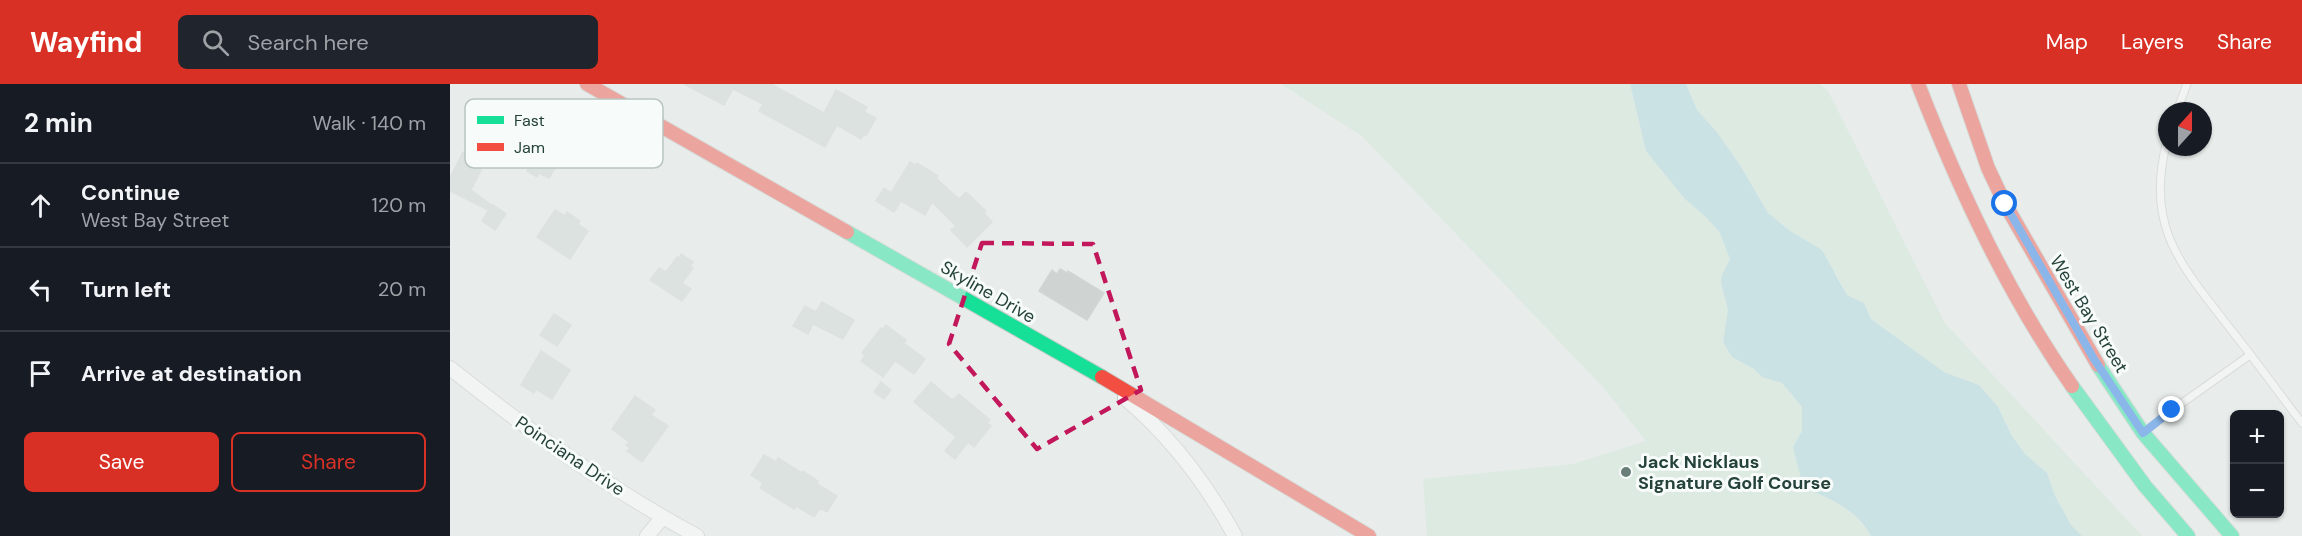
<!DOCTYPE html>
<meta charset="utf-8">
<style>
:root{--surface:#171b24;--page:#20242c;--text:#f1f3f6;--muted:#9ea1a6;--line:#363941;--accent:#d93025}
body{margin:0;font-family:"DM Sans",sans-serif;background:var(--page);color:var(--text)}
.controls{position:absolute;right:18px;bottom:18px;display:grid;overflow:hidden;border-radius:9px;box-shadow:0 2px 4px #0004}
.controls button{width:54px;height:54px;display:grid;place-items:center;padding:0;border:0;border-bottom:2px solid var(--line);background:var(--surface);color:var(--text);font:30px sans-serif}
.compass{position:absolute;left:1708px;top:18px;width:54px;height:54px;border-radius:50%;background:var(--surface);box-shadow:0 2px 4px #0004;rotate:21deg}
.stop{position:absolute;width:18px;height:18px;margin:-14px;border:4px solid #1a73e8;border-radius:50%;background:#fff}
.stop.end{background:#1a73e8;border-color:#fff;box-shadow:0 2px 6px #0008}
.list{margin:0;padding:0;list-style:none}
h2{display:flex;justify-content:space-between;align-items:center;height:78px;margin:0;padding:0 24px;font-size:26px}
h2 small{font-size:20px;font-weight:400;color:var(--muted)}
.list li{display:grid;grid-template-columns:39px 1fr auto;gap:18px;align-items:center;box-sizing:border-box;height:84px;padding:0 24px;border-top:2px solid var(--line)}
.list b{display:block;font-size:22px;white-space:nowrap}
.list p{margin:0;font-size:20px;white-space:nowrap;color:var(--muted)}
.list em{font-size:20px;font-style:normal;color:var(--muted)}
.actions{display:flex;gap:12px;padding:18px 24px}
.actions a{flex:1;padding:14px 0;border:2px solid var(--accent);border-radius:9px;text-align:center;font-size:21px;color:var(--accent)}
.actions .main{background:var(--accent);color:#fff}
.icon{flex:none;width:33px;height:33px;fill:none;stroke:currentColor;stroke-width:2;stroke-linecap:round;stroke-linejoin:round}
.map{position:relative;flex:none;width:1852px;height:452px;overflow:hidden}
header{display:flex;align-items:center;gap:36px;box-sizing:border-box;height:84px;padding:0 30px;background:var(--accent);color:#fff}
header strong{font-size:28px}
nav{display:flex;gap:33px;margin-inline-start:auto;font-size:21px}
.search{width:420px;height:54px;background:var(--page);display:flex;align-items:center;gap:15px;box-sizing:border-box;padding:0 21px;border-radius:9px;color:var(--muted);font-size:22px}
main{display:flex}
aside{flex:1;background:var(--surface)}
.map>svg:first-child{display:block}
</style>
<header>
<strong>Wayfind</strong>
<div class="search"><svg class="icon" aria-label="search" viewBox="0 0 24 24"><circle cx="10" cy="10" r="6"/><path d="M15 15l6 6"/></svg>Search here</div>
<nav><a>Map</a><a>Layers</a><a>Share</a></nav>
</header>
<main>
<aside>
<h2>2 min<small>Walk · 140 m</small></h2>
<ul class="list">
<li><svg class="icon" aria-label="ahead" viewBox="0 0 24 24"><path d="M12 20V5M6 11l6-6 6 6"/></svg><div><b>Continue</b><p>West Bay Street</p></div><em>120 m</em></li>
<li><svg class="icon" aria-label="left" viewBox="0 0 24 24"><path d="M17 20v-9H6M10 6l-5 5 5 5"/></svg><div><b>Turn left</b></div><em>20 m</em></li>
<li><svg class="icon" aria-label="arrive" viewBox="0 0 24 24"><path d="M6 21V4h12l-3 4 3 4H6"/></svg><div><b>Arrive at destination</b></div></li>
</ul>
<div class="actions"><a class="main">Save</a><a>Share</a></div>
</aside>
<div class="map">
<svg width="1852" height="452" viewBox="0 0 1852 452">
<rect width="100%" height="100%" fill="#e8edeb"/>
<!-- green -->
<g fill="#d1e6d8">
<path d="M831,0H1180L1196,67L1235,115L1256,133L1270,149L1280,175C1265,205 1277,197 1278,225C1279,236 1275,248 1273,258L1282,273L1304,285L1312,293L1332,299L1352,323V347L1343,363L1351,395L1358,406C1381,414 1409,428 1421,452H977L973,395L1123,380L1196,357L1152,302L913,53Z"/>
<polygon points="1236,0 1370,0 1378,7 1495,239 1692,452 1473,452 1602,404 1597,389 1575,370 1562,352 1548,323 1529,301 1494,288 1421,235 1414,219 1397,211 1386,189 1318,129 1290,81 1266,47 1247,26"/>
</g>
<!-- water -->
<path fill="#a9d4db" d="M1180,0H1236L1247,26L1266,47L1290,81L1318,129L1340,147L1372,166L1397,211L1414,219L1421,235L1494,288L1529,301L1548,323L1562,352L1575,370L1597,389L1605,412L1621,441L1632,452H1421C1409,428 1381,414 1358,406L1351,395L1343,363L1352,347V323L1332,299L1312,293L1304,285L1282,273L1273,258L1278,226L1271,198L1272,191L1280,175L1270,149L1256,133L1235,115L1196,67Z"/>
<!-- building -->
<g fill="#cfd4d2" stroke="#d1d6d4" stroke-width="1.5">
<polygon points="234,0 321,0 374,29 386,6 417,23 414,28 426,34 416,52 414,50 411,55 387,41 375,63 309,27 313,20 283,5 274,21"/>
<polygon points="29,56 47,65 38,84 33,82 21,106 41,121 38,126 0,107 0,94 13,68 21,70"/>
<polygon points="77,58 109,78 99,94 89,89 87,93 77,87 79,83 67,76"/>
<polygon points="460,78 466,81 467,79 488,92 486,94 490,98 509,115 516,108 536,127 534,129 542,138 517,163 501,146 506,142 482,118 475,131 451,117 444,128 426,117 434,104 441,109"/>
<polygon points="42,120 56,130 45,146 32,137"/>
<polygon points="105,126 115,132 117,128 130,137 128,140 138,147 120,175 87,153"/>
<polygon points="231,170 243,178 240,182 243,184 232,199 241,205 232,217 200,196 209,184 216,188 227,173 229,174"/>
<polygon points="610,185 617,189 618,187 654,209 637,236 589,207 602,186 607,190"/>
<polygon points="372,218 404,236 393,255 363,240 358,250 343,242 355,222 366,228"/>
<polygon points="104,230 121,241 107,262 90,251"/>
<polygon points="436,241 456,256 454,259 475,275 464,290 445,277 433,293 411,277 415,272 412,269 431,244 433,245"/>
<polygon points="91,267 120,286 102,315 86,305 84,309 71,301"/>
<polygon points="431,298 441,306 434,315 424,308"/>
<polygon points="481,298 502,316 509,310 540,336 537,339 541,342 524,363 518,358 505,375 495,367 506,353 464,318"/>
<polygon points="185,312 205,326 201,331 218,342 192,378 177,367 180,364 176,361 179,358 162,345"/>
<polygon points="314,371 326,378 328,374 352,389 353,387 368,397 367,400 387,412 377,428 370,424 364,433 346,422 344,425 310,404 313,399 301,391"/>
</g>
<g fill="none" stroke-linecap="round" stroke-linejoin="round">
<defs>
<g id="lane">
<polyline points="1727,27 1737,0"/>
<path d="M1717,57C1694,144 1732,182 1782,247C1806,277 1828,308 1852,339"/>
<polyline points="1693,349 1718,329 1800,271"/>
</g>
<g id="street">
<path d="M0,284C78,346 159,405 247,452"/>
<path d="M675,314C721,353 756,399 785,452"/>
<polyline points="197,452 213,433"/>
</g>
<g id="fast">
<polyline points="397,148 652,293"/>
<polyline points="1648,281 1693,349 1782,452"/>
<polyline points="1622,302 1695,402 1738,452"/>
</g>
<g id="jam">
<polyline points="137,0 397,148"/>
<path d="M1468,0C1509,105 1557,209 1622,302"/>
<polyline points="1509,0 1538,84 1555,120 1648,281"/>
<polyline points="652,293 919,452"/>
</g>
</defs>
<!-- lane casing -->
<use href="#lane" stroke="#c5cac8" stroke-width="9"/>
<!-- street casing -->
<use href="#street" stroke="#c5cac8" stroke-width="16"/>
<!-- fast casing -->
<use href="#fast" stroke="#c3cbc8" stroke-width="16"/>
<!-- jam casing -->
<use href="#jam" stroke="#c3cbc8" stroke-width="16"/>
<!-- lane -->
<use href="#lane" stroke="#fcfcfc" stroke-width="7"/>
<!-- street -->
<use href="#street" stroke="#fcfcfc" stroke-width="14"/>
<!-- fast -->
<use href="#fast" stroke="#16e098" stroke-width="14"/>
<!-- jam -->
<use href="#jam" stroke="#f24e42" stroke-width="14"/>
</g>
<g fill="none" stroke-linecap="round" stroke-linejoin="round">
<!-- route -->
<polyline stroke="#1a73e8" stroke-width="8" points="1555,120 1644,275 1693,349 1722,326"/>
</g>
<!-- marked area -->
<path d="M0 0H1852V452H0ZM532,159L643,160L691,306L587,365L499,260Z" fill="#e8edeb" fill-opacity=".55" fill-rule="evenodd"/>
<path fill="none" stroke="#c2185b" stroke-width="4.5" stroke-dasharray="12 8" stroke-linejoin="round" d="M532,159L643,160L691,306L587,365L499,260Z"/>
<!-- markers -->
<circle fill="#697e78" stroke="#f7fbf9" stroke-width="2" cx="1176" cy="388" r="6"/>
<g text-anchor="middle" stroke-width="6" stroke-linejoin="round" paint-order="stroke">
<!-- street labels -->
<g font-size="18" fill="#24423a" stroke="#f7fbf9">
<text transform="translate(538 208) rotate(30)" y="6">Skyline Drive</text>
<text transform="translate(1639 230) rotate(59)" y="6">West Bay Street</text>
<text transform="translate(120 372) rotate(34)" y="6">Poinciana Drive</text>
</g>
<!-- poi labels -->
<g font-size="18" font-weight="bold" fill="#24423a" stroke="#f7fbf9" text-anchor="start">
<text x="1188" y="384">Jack Nicklaus<tspan x="1188" dy="21">Signature Golf Course</tspan></text>
</g>
</g>
<!-- legend -->
<rect x="15" y="15" width="198" height="69" rx="9" fill="#f7fbf9" stroke="#b8c4c0" stroke-width="1.5"/>
<rect x="27" y="32" width="27" height="8" fill="#16e098"/>
<rect x="27" y="59" width="27" height="8" fill="#f24e42"/>
<g font-size="16" fill="#24423a">
<text x="64" y="42">Fast</text>
<text x="64" y="69">Jam</text>
</g>
</svg>
<div class="controls">
<button>+</button>
<button>−</button>
</div>
<svg class="compass" viewBox="-18 -18 36 36"><path d="M0-13l5 13h-10z" fill="#e53935"/><path d="M0 13l5-13h-10z" fill="#9ea1a6"/></svg>
<div class="stop" style="left:1555px;top:120px"></div>
<div class="stop end" style="left:1722px;top:326px"></div>
</div>
</main>
